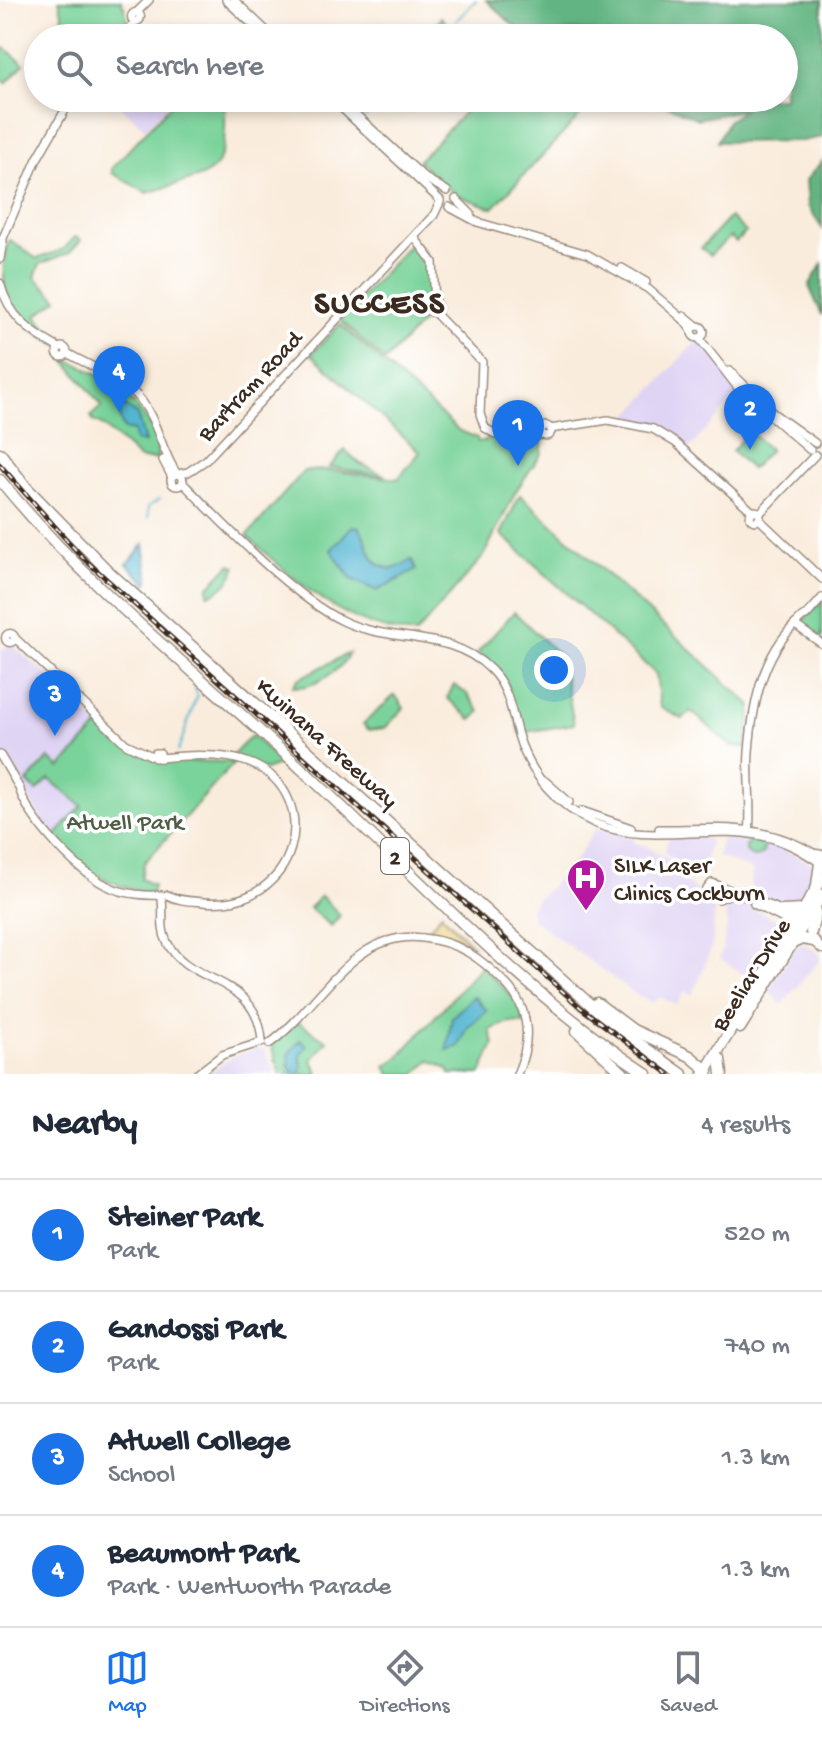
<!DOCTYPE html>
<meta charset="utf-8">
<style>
:root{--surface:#fff;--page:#f6f6f7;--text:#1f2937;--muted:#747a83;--line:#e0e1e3;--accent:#1a73e8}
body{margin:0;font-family:"Gochi Hand",sans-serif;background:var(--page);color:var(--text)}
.you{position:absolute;left:554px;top:670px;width:28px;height:28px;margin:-20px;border:6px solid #fff;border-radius:50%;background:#1a73e8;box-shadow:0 0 0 12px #1a73e833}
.badge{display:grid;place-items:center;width:52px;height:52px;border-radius:50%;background:var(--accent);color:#fff;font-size:26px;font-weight:700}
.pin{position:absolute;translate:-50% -66px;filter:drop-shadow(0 2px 4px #0008)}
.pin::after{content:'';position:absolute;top:42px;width:28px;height:24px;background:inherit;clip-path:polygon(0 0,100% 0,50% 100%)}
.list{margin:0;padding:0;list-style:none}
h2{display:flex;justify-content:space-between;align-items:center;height:104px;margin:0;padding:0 32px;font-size:34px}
h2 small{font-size:26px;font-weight:400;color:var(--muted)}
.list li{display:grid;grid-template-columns:52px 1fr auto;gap:24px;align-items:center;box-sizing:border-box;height:112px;padding:0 32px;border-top:2px solid var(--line)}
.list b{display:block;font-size:30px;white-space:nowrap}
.list p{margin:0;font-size:26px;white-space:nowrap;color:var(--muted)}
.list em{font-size:26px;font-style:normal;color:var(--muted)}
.icon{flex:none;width:44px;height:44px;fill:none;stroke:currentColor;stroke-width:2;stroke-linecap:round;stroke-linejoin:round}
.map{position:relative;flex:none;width:822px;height:1074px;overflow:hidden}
.search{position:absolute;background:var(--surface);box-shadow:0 4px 12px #0003;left:24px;right:24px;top:24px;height:88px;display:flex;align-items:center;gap:20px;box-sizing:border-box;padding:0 28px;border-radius:44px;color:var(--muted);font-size:30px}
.sheet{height:552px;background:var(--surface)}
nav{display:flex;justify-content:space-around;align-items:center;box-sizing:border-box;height:112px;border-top:2px solid var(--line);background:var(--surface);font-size:22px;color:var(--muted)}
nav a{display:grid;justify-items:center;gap:4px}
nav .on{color:var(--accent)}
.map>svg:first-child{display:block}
</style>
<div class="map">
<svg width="822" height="1074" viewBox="0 0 822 1074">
<rect width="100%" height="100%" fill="#fff"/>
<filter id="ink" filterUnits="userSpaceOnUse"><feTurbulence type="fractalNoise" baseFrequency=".0125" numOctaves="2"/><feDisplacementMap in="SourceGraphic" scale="16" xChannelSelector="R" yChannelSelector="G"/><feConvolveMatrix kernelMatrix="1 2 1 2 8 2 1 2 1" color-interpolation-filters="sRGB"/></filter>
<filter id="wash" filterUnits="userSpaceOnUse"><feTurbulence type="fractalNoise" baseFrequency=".006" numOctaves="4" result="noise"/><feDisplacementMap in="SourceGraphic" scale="32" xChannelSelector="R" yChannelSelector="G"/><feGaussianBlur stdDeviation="1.8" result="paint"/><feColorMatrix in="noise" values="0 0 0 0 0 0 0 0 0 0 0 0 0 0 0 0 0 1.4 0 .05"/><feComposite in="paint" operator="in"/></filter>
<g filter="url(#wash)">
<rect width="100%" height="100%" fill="#f9ecdc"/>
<!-- built -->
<g fill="#e0d4f4">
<polygon points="112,98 175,98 145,129"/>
<polygon points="701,336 743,389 688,450 664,432 626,418"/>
<polygon points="10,644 55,681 57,684 53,686 75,708 79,706 120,745 132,752 53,838 0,751 0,652"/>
<polygon points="596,828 634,838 634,843 646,846 675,863 671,868 675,875 714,902 713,942 700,978 692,995 685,991 676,1005 660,997 652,1003 635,994 532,919 530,909 536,900 571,867"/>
<polygon points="705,836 710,842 701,875 694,874 664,852 669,838"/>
<polygon points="722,838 773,843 818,867 800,909 789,910 750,894 752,870 717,856"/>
<polygon points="729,897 781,922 781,931 750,978 720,959 727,928 724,900"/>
<polygon points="806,944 819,954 820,960 782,1005 768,990 797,945"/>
<polygon points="257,1048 265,1050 275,1074 207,1074 234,1056"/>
</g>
<!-- green -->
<g fill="#79d39a" stroke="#5a7e5c" stroke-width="2">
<path d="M59,0H121C130,19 129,23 115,38H79L65,26Z"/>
<polygon points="441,17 453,31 447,38 427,38"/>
<polygon points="5,48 24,64 6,83 0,77 0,51"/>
<path d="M177,98H218L225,103C227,182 215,171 147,193L112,173V168Z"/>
<polygon points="478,98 573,98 586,109 493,208 456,195 418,161"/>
<polygon points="730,217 746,232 736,242 730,237 710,255 701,248"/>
<path d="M75,237L81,240L69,253L40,264L35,277L58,299L37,315L58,345C46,338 26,326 17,315C2,298 0,255 10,240L37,259L64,249Z"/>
<path d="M412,242C447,261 418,293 430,314L385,361L340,320Z"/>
<path d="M340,324L458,430L477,438L478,442L486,441L488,434L507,441L543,438L541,454L516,491L483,557L416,634C344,628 298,583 247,536L304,471L327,470L398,479L420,452L311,354Z"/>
<path d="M64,359C100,370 164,415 157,459H140L102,425L93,421L91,416L102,406Z"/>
<polygon points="749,431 770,450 751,469 732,451"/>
<polygon points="345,450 359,463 386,476 329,467"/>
<polygon points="520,495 752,706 746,747 731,746 691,711 682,719 660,707 656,674 501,534"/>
<path d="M231,564L236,567C233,578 219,594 208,594V587Z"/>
<polygon points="822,601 822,638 801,623"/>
<polygon points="514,612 561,657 574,724 520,733 507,684 478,652"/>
<path d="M349,653C343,670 310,691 293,686L298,679Z"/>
<polygon points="454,685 467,694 480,712 472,720 447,698"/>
<polygon points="395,695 404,708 385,728 369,730 363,724"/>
<path d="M99,726C147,769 175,760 235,762L144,863L141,879L153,885L151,893C105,886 86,870 54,837L82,806L49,779L37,791L27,782L49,758L60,768Z"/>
<polygon points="252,735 280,763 279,765 265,770 231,757"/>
<circle cx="755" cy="848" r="9"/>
<polygon points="321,896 340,915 331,926 309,908"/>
<polygon points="481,966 515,999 525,1023 508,1022 490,1030 494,1044 481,1074 450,1074 448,1069 430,1060 415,1074 390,1074 386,1066 397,1059"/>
<polygon points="298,1022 327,1041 312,1060 318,1074 281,1074 271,1045"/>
</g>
<!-- forest -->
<g fill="#62b582" stroke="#4e7050" stroke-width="2">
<polygon points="486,0 822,0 822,137 802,141 717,142 728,121 745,109 698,119 650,98 784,98 784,38 612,38 609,34 576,30 527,38"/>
<polygon points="822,161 822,228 808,206 806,180"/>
<polygon points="822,264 822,315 809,286"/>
</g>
<!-- sand -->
<polygon fill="#eeda9e" stroke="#94825e" stroke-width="2" points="442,913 442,915 474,947 452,934 427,932"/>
<!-- water -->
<g fill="#53b6d2" stroke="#477078" stroke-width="2">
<polygon points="120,403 137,414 145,442 135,441 134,431 124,429 120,420"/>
<path d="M352,526L359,527C371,544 366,567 394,569L412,560L416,570L377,591L351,579L331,550Z"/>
<polygon points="144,544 149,581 147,584 127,564"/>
<polygon points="474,996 487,1011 468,1027 459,1046 447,1050 452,1017"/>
<polygon points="300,1040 307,1046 300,1055 302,1067 300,1074 295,1074 289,1067 289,1054"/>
</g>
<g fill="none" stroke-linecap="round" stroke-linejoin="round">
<!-- stream -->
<g stroke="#53b6d2" stroke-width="2">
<polyline points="456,21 476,0"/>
<polyline points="438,38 448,27"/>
<polyline points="365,118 383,98"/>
<polyline points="148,518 148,507 160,499"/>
<polyline points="178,751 197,696 195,688"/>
</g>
</g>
</g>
<g filter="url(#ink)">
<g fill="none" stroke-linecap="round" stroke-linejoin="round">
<defs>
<g id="secondary">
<polyline points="226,0 267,38"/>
<polyline points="234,0 274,38"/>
<circle cx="136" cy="17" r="4.5"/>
<polyline points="136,13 149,0"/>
<polyline points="121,38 135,22"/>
<polyline points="331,98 440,200"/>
<polyline points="338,98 425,178 447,191"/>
<polyline points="456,199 471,214"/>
<polyline points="449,207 477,222 587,254 648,289 683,319 692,331"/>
<polyline points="414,237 433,262 435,304"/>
<polyline points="0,245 37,159 72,98"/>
<polyline points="0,259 3,241"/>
<polyline points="622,268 646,282"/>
<path d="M0,283C9,317 30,332 59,348"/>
<circle cx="434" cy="308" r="4.5"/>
<polyline points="434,312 482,362 480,414 485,428 502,438 543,435"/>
<polyline points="685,316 697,326"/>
<circle cx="698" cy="332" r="6"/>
<polyline points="699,338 739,389 810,450"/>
<circle cx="62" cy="352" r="5"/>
<path d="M67,353C91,367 123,378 141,400C158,422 161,451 177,474"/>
<polyline points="730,371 773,413 815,443"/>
<circle cx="546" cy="431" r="5"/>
<polyline points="550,429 608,420 653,429 676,443 753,512"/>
<polyline points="163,460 172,477"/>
<circle cx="177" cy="480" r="6"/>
<polyline points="179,474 188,472 206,460 434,215 440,202"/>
<path d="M183,483C222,523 295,599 343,621C391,644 450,629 490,669C509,687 511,711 518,735C529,773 558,807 594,823C647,846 708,824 762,836C785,840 804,852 822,864"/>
<circle cx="755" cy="516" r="5"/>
<polyline points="759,514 815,455"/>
<polyline points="759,519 822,579"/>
<polyline points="806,616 822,598"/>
<polyline points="795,625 822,644"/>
<circle cx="10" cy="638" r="4.5"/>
<polyline points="15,638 126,744 154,757"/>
<rect x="155" y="753" width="5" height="5"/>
<polyline points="0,755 20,789"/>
<path d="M160,758C186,755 227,753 252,764C325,795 299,911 203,902C191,901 178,901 167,895"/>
<polyline points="545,781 569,802"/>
<path d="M19,788C30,822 79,874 112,888C126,894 146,896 161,895"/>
<polyline points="582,811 631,828"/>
<path d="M659,829C721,829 765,822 820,857"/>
<path d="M749,833C752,807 747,778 749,752C753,699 764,646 808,613"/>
<polyline points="715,885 713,891 707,889 712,883 776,908 797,921"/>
<polyline points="719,899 730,894"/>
<path d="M162,900C164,915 160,928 167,942C189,987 256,973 262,1040"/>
<polyline points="754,904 789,922"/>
<path d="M269,1044C320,1008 351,929 423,938C459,942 481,958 506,984C531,1010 531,1043 517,1074"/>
<polyline points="197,1074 222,1055 262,1042"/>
</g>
<polyline id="primary" points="810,938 822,949"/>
<g id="highway">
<polyline points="0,453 26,487 108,571 612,1024 682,1074"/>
<path d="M0,480C89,590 203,677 306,773C416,875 521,991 647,1074"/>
<polyline points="816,855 822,856"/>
<polyline points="817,885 820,863"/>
<polyline points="782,911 803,910"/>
<polyline points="811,932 816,913"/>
<polyline points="783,938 786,920"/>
<polyline points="793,943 802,939 814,941"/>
<polyline points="597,1003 633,1030 690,1056 708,1071"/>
<polyline points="740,1028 822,895"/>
<polyline points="577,1031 624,1074"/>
<polyline points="720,1059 722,1074"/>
<polyline points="704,1074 822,879"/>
</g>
</defs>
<!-- secondary casing -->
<use href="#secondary" stroke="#9a8b7d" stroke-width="10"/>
<!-- primary casing -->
<use href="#primary" stroke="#9a8b7d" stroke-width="11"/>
<!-- highway casing -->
<use href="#highway" stroke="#9a8b7d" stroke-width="13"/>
<!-- secondary -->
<use href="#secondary" stroke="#fff" stroke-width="7"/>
<!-- primary -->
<use href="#primary" stroke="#fff" stroke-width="8"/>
<!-- highway -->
<use href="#highway" stroke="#fff" stroke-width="10"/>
<defs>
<polyline id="rail" points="0,465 82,557 581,1008 669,1074"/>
</defs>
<!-- rail casing -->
<use href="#rail" stroke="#3b2a1e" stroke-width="5"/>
<!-- rail -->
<use href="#rail" stroke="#fff" stroke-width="2" stroke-dasharray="6" stroke-linecap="butt"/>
</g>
</g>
<!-- icons -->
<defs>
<symbol id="hospital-pin" viewBox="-11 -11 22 30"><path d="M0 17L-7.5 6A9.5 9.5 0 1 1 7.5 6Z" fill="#b5179e" stroke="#fff"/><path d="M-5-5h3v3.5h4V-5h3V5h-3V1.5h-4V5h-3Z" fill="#fff"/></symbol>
</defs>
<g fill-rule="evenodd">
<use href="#hospital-pin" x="564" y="856" width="44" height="60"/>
</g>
<g text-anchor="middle" stroke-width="7" stroke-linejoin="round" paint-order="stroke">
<!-- shield labels -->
<rect fill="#fff" stroke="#766a62" stroke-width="2" x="381" y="838" width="28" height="36" rx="6"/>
<g font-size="22" font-weight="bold" fill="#3b2a1e">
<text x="395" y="864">2</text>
</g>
<!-- street labels -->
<g font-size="24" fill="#3b2a1e" stroke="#fff">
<text transform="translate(249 385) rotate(-47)" y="8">Bartram Road</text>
<text transform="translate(328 742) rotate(42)" y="8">Kwinana Freeway</text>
<text transform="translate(750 974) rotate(-58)" y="8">Beeliar Drive</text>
</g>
<!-- park labels -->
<g font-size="24" fill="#4e5d43" stroke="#fff">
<text x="125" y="829">Atwell Park</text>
</g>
<!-- poi labels -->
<g font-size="24" fill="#3b2a1e" stroke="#fff" text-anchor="start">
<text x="614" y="872">SILK Laser<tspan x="614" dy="28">Clinics Cockburn</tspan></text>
</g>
<!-- district labels -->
<g font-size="32" font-weight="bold" letter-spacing="2" fill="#3b2a1e" stroke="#fff">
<text x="380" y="312">SUCCESS</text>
</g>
</g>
</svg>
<div class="you"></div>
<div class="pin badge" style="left:518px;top:466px">1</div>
<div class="pin badge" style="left:750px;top:450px">2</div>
<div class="pin badge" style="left:55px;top:736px">3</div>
<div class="pin badge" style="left:119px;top:412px">4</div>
<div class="search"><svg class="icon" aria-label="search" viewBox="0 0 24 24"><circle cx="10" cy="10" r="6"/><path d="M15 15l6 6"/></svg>Search here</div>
</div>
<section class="sheet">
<h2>Nearby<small>4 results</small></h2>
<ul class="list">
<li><span class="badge">1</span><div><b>Steiner Park</b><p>Park</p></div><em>520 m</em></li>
<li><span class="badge">2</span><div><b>Gandossi Park</b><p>Park</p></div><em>740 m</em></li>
<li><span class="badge">3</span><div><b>Atwell College</b><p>School</p></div><em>1.3 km</em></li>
<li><span class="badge">4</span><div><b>Beaumont Park</b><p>Park · Wentworth Parade</p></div><em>1.3 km</em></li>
</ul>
</section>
<nav>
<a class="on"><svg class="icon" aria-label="map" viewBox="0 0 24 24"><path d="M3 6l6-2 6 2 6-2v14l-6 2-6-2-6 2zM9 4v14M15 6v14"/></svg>Map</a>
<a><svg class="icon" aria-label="directions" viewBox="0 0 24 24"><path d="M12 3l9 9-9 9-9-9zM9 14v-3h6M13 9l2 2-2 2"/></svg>Directions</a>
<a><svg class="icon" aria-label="saved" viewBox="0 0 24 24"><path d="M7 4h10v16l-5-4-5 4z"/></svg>Saved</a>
</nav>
